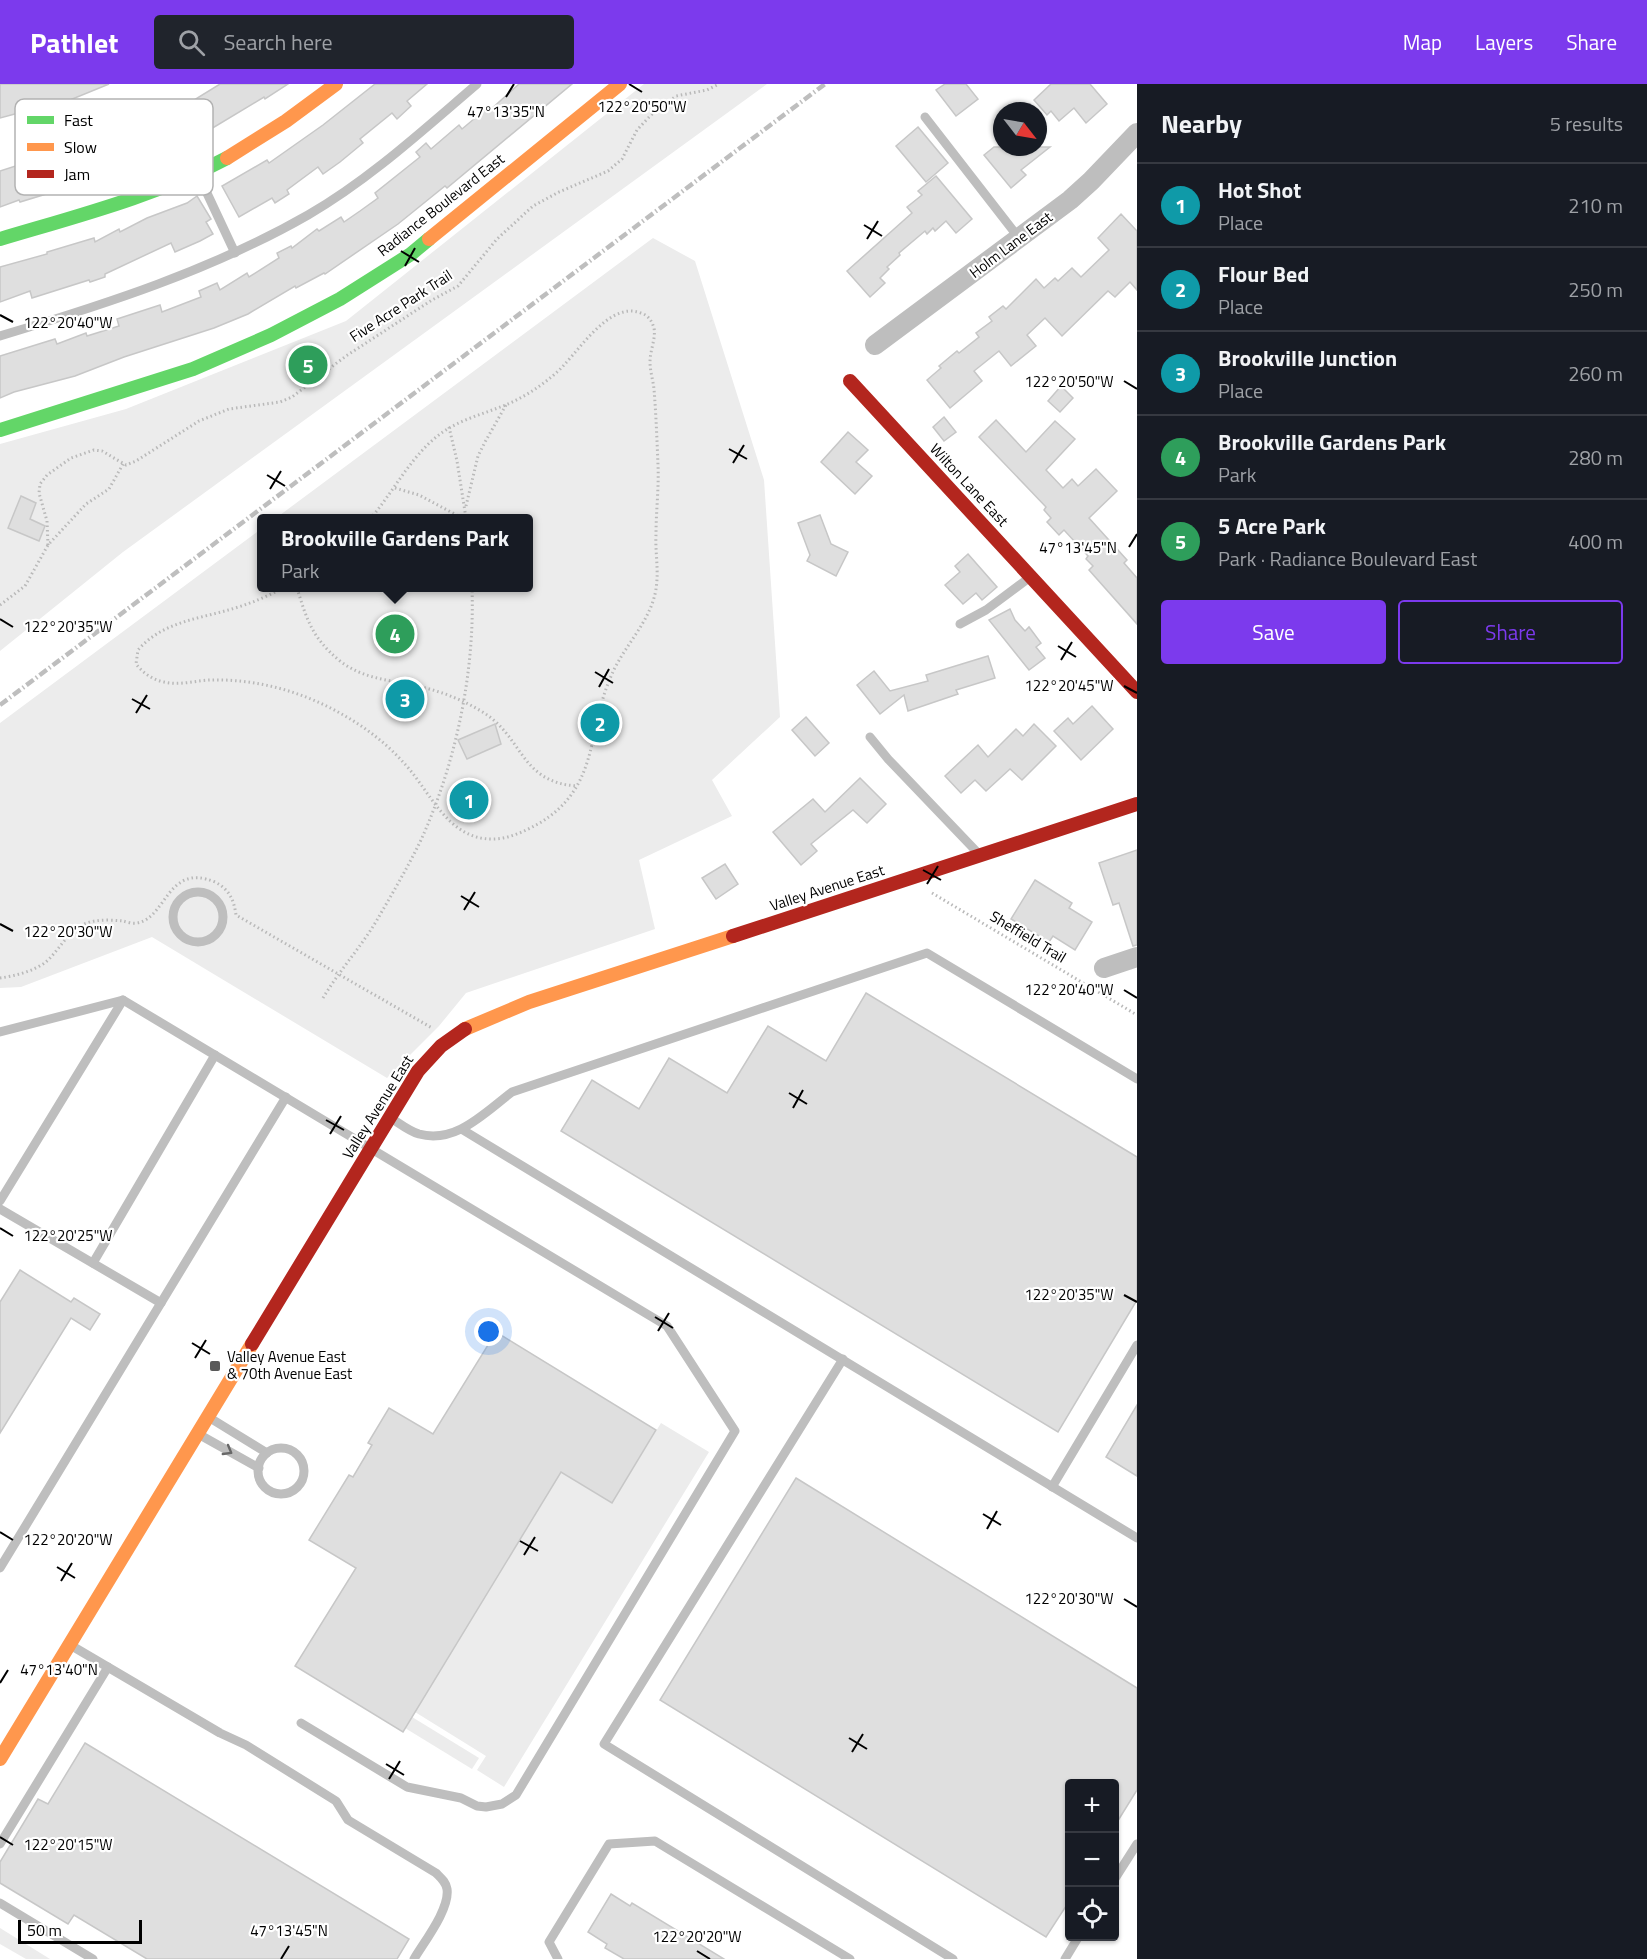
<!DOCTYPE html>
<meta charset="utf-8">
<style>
:root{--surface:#171b24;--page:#20242c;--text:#f1f3f6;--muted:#9ea1a6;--line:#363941;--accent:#7c3aed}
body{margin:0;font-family:"Titillium Web",sans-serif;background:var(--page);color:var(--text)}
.controls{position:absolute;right:18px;bottom:18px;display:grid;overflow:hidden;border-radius:6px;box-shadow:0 2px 4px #0004}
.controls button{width:54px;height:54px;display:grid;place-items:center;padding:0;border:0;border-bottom:2px solid var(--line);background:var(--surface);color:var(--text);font:30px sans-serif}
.compass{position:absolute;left:993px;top:18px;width:54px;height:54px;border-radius:50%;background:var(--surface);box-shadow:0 2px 4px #0004;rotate:121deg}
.scale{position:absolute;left:18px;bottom:15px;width:124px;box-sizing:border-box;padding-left:6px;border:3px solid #000;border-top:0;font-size:16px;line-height:21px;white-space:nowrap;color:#000;-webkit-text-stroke:4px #fff;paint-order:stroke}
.you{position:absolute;left:489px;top:1248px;width:21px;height:21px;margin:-15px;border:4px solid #fff;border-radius:50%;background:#1a73e8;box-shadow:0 0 0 9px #1a73e833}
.badge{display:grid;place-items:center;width:39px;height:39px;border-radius:50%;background:var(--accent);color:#fff;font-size:20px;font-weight:700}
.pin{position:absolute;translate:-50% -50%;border:3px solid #fff;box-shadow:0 2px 6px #0006}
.popup{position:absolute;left:257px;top:430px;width:276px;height:78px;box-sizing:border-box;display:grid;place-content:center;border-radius:6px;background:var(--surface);filter:drop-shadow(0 2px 4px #0005);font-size:20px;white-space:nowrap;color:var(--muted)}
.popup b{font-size:22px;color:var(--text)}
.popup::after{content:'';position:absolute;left:50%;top:100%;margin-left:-12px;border:12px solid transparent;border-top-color:var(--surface)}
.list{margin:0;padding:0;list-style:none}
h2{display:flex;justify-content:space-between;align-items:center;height:78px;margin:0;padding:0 24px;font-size:26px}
h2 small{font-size:20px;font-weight:400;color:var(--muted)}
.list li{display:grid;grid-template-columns:39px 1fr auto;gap:18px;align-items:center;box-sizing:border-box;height:84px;padding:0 24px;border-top:2px solid var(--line)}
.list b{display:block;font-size:22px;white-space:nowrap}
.list p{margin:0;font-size:20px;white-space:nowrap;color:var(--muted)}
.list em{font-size:20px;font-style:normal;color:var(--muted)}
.actions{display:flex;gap:12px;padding:18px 24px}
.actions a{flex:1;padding:14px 0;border:2px solid var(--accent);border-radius:6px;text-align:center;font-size:21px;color:var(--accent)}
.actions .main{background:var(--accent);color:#fff}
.icon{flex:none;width:33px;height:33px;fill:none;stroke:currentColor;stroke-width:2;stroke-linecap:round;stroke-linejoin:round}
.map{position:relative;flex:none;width:1137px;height:1875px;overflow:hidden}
header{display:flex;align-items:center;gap:36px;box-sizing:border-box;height:84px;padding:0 30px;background:var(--accent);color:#fff}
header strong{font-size:28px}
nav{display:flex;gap:33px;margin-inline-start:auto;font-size:21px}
.search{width:420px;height:54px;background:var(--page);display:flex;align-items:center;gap:15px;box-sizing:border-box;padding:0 21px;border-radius:6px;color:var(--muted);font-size:22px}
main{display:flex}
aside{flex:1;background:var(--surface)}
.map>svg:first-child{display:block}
</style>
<header>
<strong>Pathlet</strong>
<div class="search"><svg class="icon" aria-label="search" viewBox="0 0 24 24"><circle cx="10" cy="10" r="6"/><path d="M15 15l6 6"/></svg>Search here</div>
<nav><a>Map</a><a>Layers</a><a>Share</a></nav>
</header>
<main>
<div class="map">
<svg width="1137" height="1875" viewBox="0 0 1137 1875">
<rect width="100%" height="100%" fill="#fff"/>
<!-- green -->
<g fill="#ececec">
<polygon points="644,0 767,0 123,468 0,567 0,360 126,325 346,237"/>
<polygon points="653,154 695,177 764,396 780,633 712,696 732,732 639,776 655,845 466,909 439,942 387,994 152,853 21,903 0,904 0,639 261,445 262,504 528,504 528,434 276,434"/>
<polygon points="661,1339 709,1368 504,1703 477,1686 486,1672 415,1628 561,1388 612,1419"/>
<polygon points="412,1633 479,1674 472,1685 405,1644"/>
<polygon points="0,1844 50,1875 26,1875 0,1860"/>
</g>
<!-- building -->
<g fill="#dfdfdf" stroke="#c7c7c7" stroke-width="1.5">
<polygon points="0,0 109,0 43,27 41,23 0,34"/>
<polygon points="220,0 288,0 265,15 264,13 201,51 200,50 158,72 156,69 113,91 112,90 20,118 19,116 0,123 0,87 99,55 131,39 133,43 175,21 178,26"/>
<polygon points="375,0 427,0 407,17 411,22 397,35 392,29 360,55 363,59 340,78 323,90 318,83 287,106 289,110 275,119 272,114 239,133 222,102 267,76 269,79 323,41"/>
<polygon points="519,0 572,0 447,104 445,102 398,140 325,190 324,189 296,204 295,202 248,230 214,244 124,273 75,292 14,308 0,314 0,272 55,255 57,260 86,249 87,252 119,242 117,235 160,221 162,228 201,213 199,207 217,199 220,206 247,189 249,193 279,174 277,169 291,162 292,164 317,145 319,147 341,133 344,138 360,127 378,114 375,109 420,73 416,68 426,59 431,65 459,41 462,45 487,24 489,27"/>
<polygon points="945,0 966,0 978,15 956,32 936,6"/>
<polygon points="1051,0 1090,0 1107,20 1086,39 1074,24 1059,37 1051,27 1047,31 1034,16"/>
<polygon points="918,43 948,79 926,98 896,62"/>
<polygon points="994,63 1050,63 1021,86 1026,91 1011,104 984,71"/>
<polygon points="936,92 972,135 956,149 946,137 935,147 933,144 927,150 925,147 899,169 900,171 887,183 889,185 880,194 885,199 870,213 847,187 912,129 907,123 922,111 918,107"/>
<polygon points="197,112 211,135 206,138 213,150 200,157 175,168 171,159 105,190 105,193 90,198 89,196 32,214 30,207 0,218 0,183 47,170 47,168 94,154 95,158 119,145 120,148 147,134 187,119"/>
<polygon points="1121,130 1137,147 1137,206 1130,198 1115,213 1108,207 1062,252 1045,234 1027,251 1036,262 1011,282 999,267 974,287 982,297 950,324 927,296 941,284 939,282 957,267 959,269 979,253 976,249 992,237 989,233 1003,222 1006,225 1036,195 1044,204 1055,194 1058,197 1072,184 1081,193 1109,166 1098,154"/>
<polygon points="1061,302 1073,314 1060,328 1048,317"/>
<polygon points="944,333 956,348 944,357 933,343"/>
<polygon points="996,336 1026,368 1055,337 1075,355 1046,386 1063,404 1072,395 1078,402 1096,385 1117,407 1089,434 1127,476 1124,479 1137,494 1137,540 1089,486 1093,482 1086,475 1088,472 1064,446 1059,451 1047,438 1051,434 1044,426 1046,423 979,353"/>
<polygon points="848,348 868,366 856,378 872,392 855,410 821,378"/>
<polygon points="21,412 36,419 30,435 45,442 39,457 8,444"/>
<polygon points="820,431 831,460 848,468 836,492 807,477 810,471 798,439"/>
<polygon points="968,470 997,503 982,516 976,509 963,520 945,501 960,488 955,482"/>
<polygon points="1010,525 1015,536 1025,547 1029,543 1041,559 1036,563 1045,574 1029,586 989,536"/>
<polygon points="988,572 995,594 956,606 958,610 908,627 904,611 880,630 857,601 874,587 890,607 928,597 926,591"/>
<polygon points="392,603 407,606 402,623 391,621"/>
<polygon points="1092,622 1113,645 1081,676 1054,647 1068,634 1073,640"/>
<polygon points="806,633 829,659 815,672 792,646"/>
<polygon points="495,640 501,660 467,675 458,656"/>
<polygon points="1034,640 1056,662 1022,696 1010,685 986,707 975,696 961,709 945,692 978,661 988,673 1016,645 1023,652"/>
<polygon points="860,694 886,720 867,739 853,726 811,760 817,767 801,781 773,748 813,715 825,728"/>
<polygon points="464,707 477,709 474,726 461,723"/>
<polygon points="1137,766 1137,861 1133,862 1119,819 1113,821 1099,779"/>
<polygon points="725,780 738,800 716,815 702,794"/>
<polygon points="1035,796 1072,819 1069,824 1092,838 1075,866 1053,852 1049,858 1011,835"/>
<polygon points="866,909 1137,1073 1137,1216 1058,1348 561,1047 592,996 639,1025 669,974 727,1009 768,942 826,977"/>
<polygon points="20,1186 71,1218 74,1214 100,1230 90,1246 71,1234 0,1349 0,1218"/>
<polygon points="496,1248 656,1346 612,1419 561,1388 403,1648 295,1582 356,1484 309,1456 349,1391 353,1393 372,1361 368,1359 389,1324 433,1350"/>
<polygon points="1137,1321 1137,1392 1106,1373"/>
<polygon points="796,1394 1137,1604 1137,1706 1114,1743 1114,1700 1070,1700 1070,1816 1046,1853 660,1616"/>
<polygon points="85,1659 409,1855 397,1875 147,1875 74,1831 68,1840 0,1799 0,1778 38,1715 48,1720"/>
<polygon points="611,1810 630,1822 632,1819 724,1875 624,1875 605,1864 607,1860 588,1848"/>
</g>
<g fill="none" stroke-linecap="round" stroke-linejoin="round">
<!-- path -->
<g stroke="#b9b9b9" stroke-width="3" stroke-dasharray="1.5 3" stroke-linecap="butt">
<polyline points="449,343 457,377 466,434"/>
<polyline points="395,404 419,411 462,434"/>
<polyline points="466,422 478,372 485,358 506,321"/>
<polyline points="48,461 47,437 39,409 40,400 47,391 71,374 94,366 102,367 126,381 136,377 199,337 229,325 280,318 292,313 346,272 432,216 458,202 497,155 533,122 559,108 608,87 622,75 637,46 651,31 676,12 707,6 719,0"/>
<path d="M283,504C268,512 252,519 235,524C200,535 163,537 138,566L136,580C143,589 153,596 164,598C180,602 197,596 212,596C256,595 300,607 338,628C362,641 384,657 403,678C430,706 447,756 493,755C509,755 525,747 538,740C601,703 586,647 612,590C624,562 651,537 656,505C659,486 655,468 656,450C656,427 659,404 658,381C657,356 656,330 654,305C653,296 650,287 650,278C650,266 656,255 654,244C652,237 648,231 641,229C608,216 577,271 556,289C540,303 523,314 503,322C480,331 455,337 435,354C409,376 393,408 371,434"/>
<path d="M297,504C307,536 312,554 340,577C363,595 390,596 417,602C440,607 461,615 481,627C524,652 519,699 578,702"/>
<polyline points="0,521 25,502 48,461 86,420 109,405 123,380"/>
<polyline points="932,809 1137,931"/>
<path d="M0,894C15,892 35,887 47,877C61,864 68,846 87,839C98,835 112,836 123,837C127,838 133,840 137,839C167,834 167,778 215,798C229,805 234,816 236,831L432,944"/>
<path d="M323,914C339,887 361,863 377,836C392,810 408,783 421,756C456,679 475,588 472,504"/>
</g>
<!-- lane -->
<g stroke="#bebebe" stroke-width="9">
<polyline points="925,33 1019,154"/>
<polyline points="198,90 235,169"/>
<path d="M0,252C106,220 212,186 308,131C370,95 423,46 477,0"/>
<polyline points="960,540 986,526 1029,494"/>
<polyline points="870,653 888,675 976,767"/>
<circle cx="198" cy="833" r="25"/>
<polyline points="0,948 123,916 667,1242 735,1347 516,1711 502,1720 486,1723 477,1722 461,1714 407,1703 301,1639"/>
<path d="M391,1034C399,1039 409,1047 419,1050C456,1060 484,1029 512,1008L927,869L1137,995"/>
<polyline points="463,1046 1137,1454"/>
<polyline points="0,1117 123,916"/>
<polyline points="0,1125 161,1219"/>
<polyline points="93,1179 215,971"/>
<polyline points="843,1275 604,1660 953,1875"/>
<polyline points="210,1334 267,1369"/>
<polyline points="200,1351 259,1384"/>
<circle cx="281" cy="1387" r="23"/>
<polyline points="1052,1403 1137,1261"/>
<polyline points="0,1484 286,1013"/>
<path d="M72,1562L220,1649L246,1661L336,1717L348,1736L436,1789C441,1794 446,1798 447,1805C450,1825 424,1858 414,1875"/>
<polyline points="0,1760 108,1583"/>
<polyline points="1114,1796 1137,1760"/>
<polyline points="0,1819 93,1875"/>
<polyline points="558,1875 549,1858 609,1760 655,1757 850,1875"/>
<polyline points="1065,1875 1079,1852"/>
</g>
<!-- street -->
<g stroke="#bebebe" stroke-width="20">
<polyline points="875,261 1070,116 1091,97 1137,49"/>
<polyline points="1104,884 1137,873"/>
</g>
<!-- fast -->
<g stroke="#63d668" stroke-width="14">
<path d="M0,155C77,132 156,112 227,74"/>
<polyline points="0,346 193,285 271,251 340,215 411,170 429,155"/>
</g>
<!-- slow -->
<g stroke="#ff974d" stroke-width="14">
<polyline points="227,74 286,37 336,0"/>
<polyline points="429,155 620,0"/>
<polyline points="465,945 529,918 733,852"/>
<polyline points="0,1675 252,1260"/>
</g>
<!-- jam -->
<g stroke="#b3261e" stroke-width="14">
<polyline points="850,297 1137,608"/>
<polyline points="733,852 1137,720"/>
<polyline points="252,1260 418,987 441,962 465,945"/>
</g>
<!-- rail -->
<polyline stroke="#bebebe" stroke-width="4.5" stroke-dasharray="9 3 1.5 3" stroke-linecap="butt" points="0,621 825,0"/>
</g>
<!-- one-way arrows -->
<defs><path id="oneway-chevron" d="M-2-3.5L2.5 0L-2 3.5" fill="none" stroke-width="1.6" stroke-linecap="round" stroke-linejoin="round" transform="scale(1.5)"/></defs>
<use stroke="#686868" href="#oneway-chevron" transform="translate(228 1367) rotate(30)"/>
<!-- ticks -->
<path fill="none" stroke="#000" stroke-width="2" d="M629,0L642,8M506,13L514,0M864,141L882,152M867,155L878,137M401,167L419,178M405,182L415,164M0,231L13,238M1124,297L1137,305M729,365L747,375M733,379L744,361M267,391L285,402M270,405L281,387M1129,463L1137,450M0,535L13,543M1058,562L1076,573M1061,576L1072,558M595,588L613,599M1124,602L1137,609M599,603L609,585M132,615L150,625M136,629L147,611M923,786L941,796M927,800L938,782M461,812L479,823M464,826L475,808M0,840L13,847M1124,906L1137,914M789,1009L807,1020M793,1024L803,1006M326,1036L344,1046M330,1050L341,1032M0,1144L13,1152M1124,1211L1137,1218M655,1233L673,1244M658,1247L669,1229M192,1259L210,1270M195,1274L206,1256M983,1430L1001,1441M987,1445L997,1427M0,1448L13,1456M520,1457L538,1467M524,1471L535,1453M57,1483L75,1494M61,1497L72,1479M1124,1515L1137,1523M0,1599L8,1586M849,1654L867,1665M852,1668L863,1650M386,1680L404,1691M389,1695L400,1677M0,1753L13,1761M697,1867L710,1875M281,1875L289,1862"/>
<!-- markers -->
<rect fill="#595959" stroke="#fff" stroke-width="2" x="209" y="1276" width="12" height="12" rx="3"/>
<g text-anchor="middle" stroke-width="4.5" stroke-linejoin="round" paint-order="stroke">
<!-- street labels -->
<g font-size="15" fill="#000" stroke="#fff">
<text transform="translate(441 121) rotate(-38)" y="5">Radiance Boulevard East</text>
<text transform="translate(1011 161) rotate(-37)" y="5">Holm Lane East</text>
<text transform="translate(401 222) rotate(-33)" y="5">Five Acre Park Trail</text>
<text transform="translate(969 401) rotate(47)" y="5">Wilton Lane East</text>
<text transform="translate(827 804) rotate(-18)" y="5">Valley Avenue East</text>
<text transform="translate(1028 853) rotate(31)" y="5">Sheffield Trail</text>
<text transform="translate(378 1023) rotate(-58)" y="5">Valley Avenue East</text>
</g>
<!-- poi labels -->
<g font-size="15" fill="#000" stroke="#fff" text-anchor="start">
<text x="227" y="1278">Valley Avenue East<tspan x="227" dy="17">&amp; 70th Avenue East</tspan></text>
</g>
</g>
<!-- legend -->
<rect x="15" y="15" width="198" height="96" rx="9" fill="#fff" stroke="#b2b2b2" stroke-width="1.5"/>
<rect x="27" y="32" width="27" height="8" fill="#63d668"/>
<rect x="27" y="59" width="27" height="8" fill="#ff974d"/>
<rect x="27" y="86" width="27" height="8" fill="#b3261e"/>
<g font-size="16" fill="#000">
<text x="64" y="42">Fast</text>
<text x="64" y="69">Slow</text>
<text x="64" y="96">Jam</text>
</g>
<g font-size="15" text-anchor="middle" fill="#000" stroke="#fff" stroke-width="4.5" stroke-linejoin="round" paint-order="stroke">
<text x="642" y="28">122°20'50"W</text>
<text x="506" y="33">47°13'35"N</text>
<text x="68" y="244">122°20'40"W</text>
<text x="1069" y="303">122°20'50"W</text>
<text x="1078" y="469">47°13'45"N</text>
<text x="68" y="548">122°20'35"W</text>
<text x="1069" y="607">122°20'45"W</text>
<text x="68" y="853">122°20'30"W</text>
<text x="1069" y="911">122°20'40"W</text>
<text x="68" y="1157">122°20'25"W</text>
<text x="1069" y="1216">122°20'35"W</text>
<text x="68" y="1461">122°20'20"W</text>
<text x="1069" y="1520">122°20'30"W</text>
<text x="59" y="1591">47°13'40"N</text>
<text x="68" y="1766">122°20'15"W</text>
<text x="289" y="1852">47°13'45"N</text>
<text x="697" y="1858">122°20'20"W</text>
</g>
</svg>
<div class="controls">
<button>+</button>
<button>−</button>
<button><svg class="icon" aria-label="locate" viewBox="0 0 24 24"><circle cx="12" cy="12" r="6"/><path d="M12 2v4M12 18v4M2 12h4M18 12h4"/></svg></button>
</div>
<svg class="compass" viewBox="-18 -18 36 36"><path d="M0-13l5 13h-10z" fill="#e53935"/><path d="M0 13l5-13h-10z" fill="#9ea1a6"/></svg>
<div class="scale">50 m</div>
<div class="you"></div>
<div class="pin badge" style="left:469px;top:716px;background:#0f9aa8">1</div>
<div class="pin badge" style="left:600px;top:639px;background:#0f9aa8">2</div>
<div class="pin badge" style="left:405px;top:615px;background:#0f9aa8">3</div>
<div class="pin badge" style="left:395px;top:550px;background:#2e9e5b">4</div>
<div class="popup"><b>Brookville Gardens Park</b>Park</div>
<div class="pin badge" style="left:308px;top:281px;background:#2e9e5b">5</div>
</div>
<aside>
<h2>Nearby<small>5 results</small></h2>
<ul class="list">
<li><span class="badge" style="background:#0f9aa8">1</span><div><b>Hot Shot</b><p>Place</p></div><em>210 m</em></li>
<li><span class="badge" style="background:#0f9aa8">2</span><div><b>Flour Bed</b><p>Place</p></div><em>250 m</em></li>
<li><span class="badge" style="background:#0f9aa8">3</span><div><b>Brookville Junction</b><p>Place</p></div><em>260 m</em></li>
<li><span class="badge" style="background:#2e9e5b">4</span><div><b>Brookville Gardens Park</b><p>Park</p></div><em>280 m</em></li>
<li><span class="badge" style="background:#2e9e5b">5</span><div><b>5 Acre Park</b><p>Park · Radiance Boulevard East</p></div><em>400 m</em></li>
</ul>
<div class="actions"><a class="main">Save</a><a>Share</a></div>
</aside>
</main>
